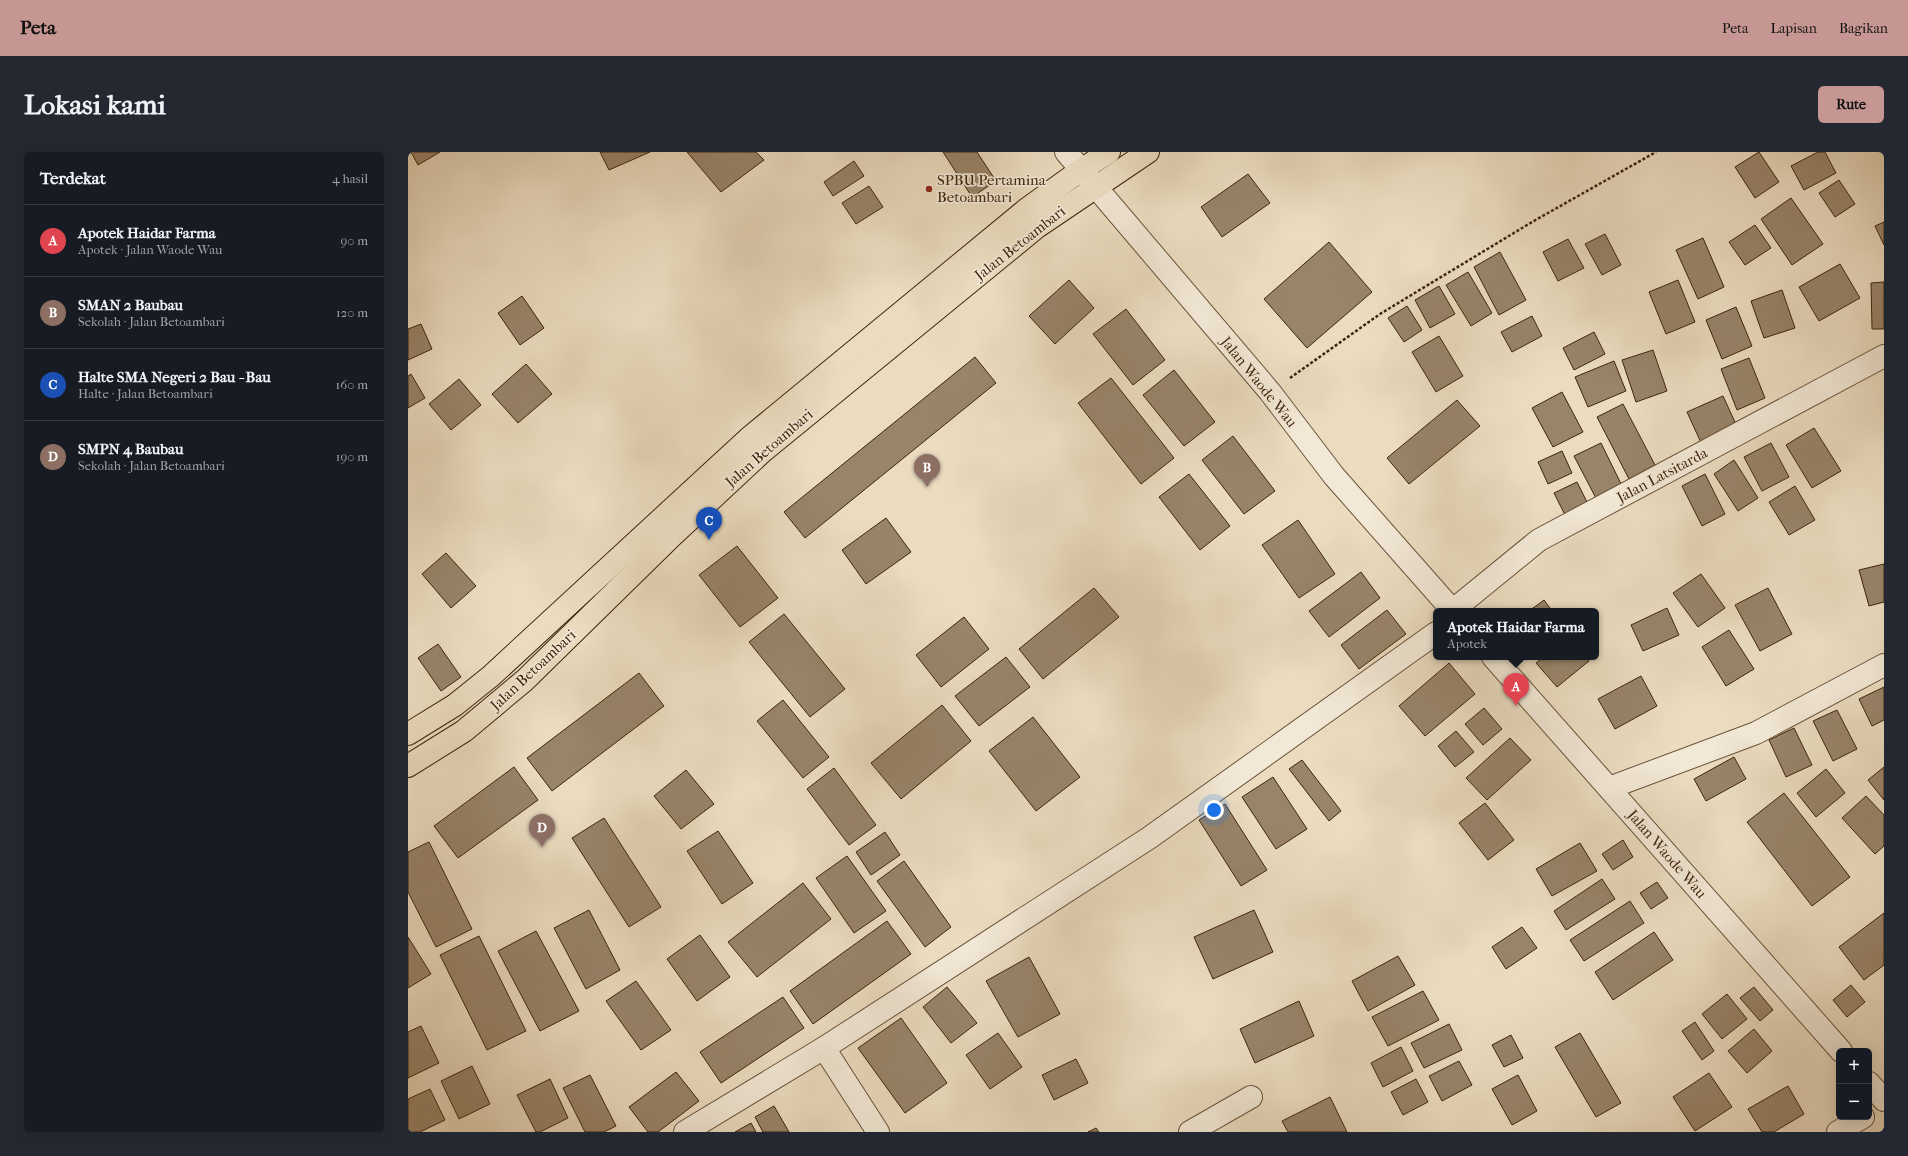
<!DOCTYPE html>
<html lang="id">
<meta charset="utf-8">
<style>
:root{--surface:#171b24;--page:#242831;--text:#f1f3f6;--muted:#9ea1a6;--line:#363941;--accent:#c59692}
body{margin:0;font-family:"IM FELL French Canon",serif;background:var(--page);color:var(--text)}
.controls{position:absolute;right:12px;bottom:12px;display:grid;overflow:hidden;border-radius:6px;box-shadow:0 4px 16px #0002}
.controls button{width:36px;height:36px;display:grid;place-items:center;padding:0;border:0;border-bottom:1px solid var(--line);background:var(--surface);color:var(--text);font:20px sans-serif}
.you{position:absolute;left:806px;top:658px;width:14px;height:14px;margin:-10px;border:3px solid #fff;border-radius:50%;background:#1a73e8;box-shadow:0 0 0 6px #1a73e833}
.badge{display:grid;place-items:center;width:26px;height:26px;border-radius:50%;background:var(--accent);color:#fff;font-size:13px;font-weight:700}
.pin{position:absolute;translate:-50% -33px;filter:drop-shadow(0 1px 2px #0008)}
.pin::after{content:'';position:absolute;top:21px;width:14px;height:12px;background:inherit;clip-path:polygon(0 0,100% 0,50% 100%)}
.popup{position:absolute;left:1025px;top:456px;width:166px;height:52px;box-sizing:border-box;display:grid;place-content:center;border-radius:6px;background:var(--surface);filter:drop-shadow(0 1px 3px #0005);font-size:13px;white-space:nowrap;color:var(--muted)}
.popup b{font-size:15px;color:var(--text)}
.popup::after{content:'';position:absolute;left:50%;top:100%;margin-left:-8px;border:8px solid transparent;border-top-color:var(--surface)}
.list{margin:0;padding:0;list-style:none}
h2{display:flex;justify-content:space-between;align-items:center;height:52px;margin:0;padding:0 16px;font-size:17px}
h2 small{font-size:13px;font-weight:400;color:var(--muted)}
.list li{display:grid;grid-template-columns:26px 1fr auto;gap:12px;align-items:center;box-sizing:border-box;height:72px;padding:0 16px;border-top:1px solid var(--line)}
.list b{display:block;font-size:15px;white-space:nowrap}
.list p{margin:0;font-size:13px;white-space:nowrap;color:var(--muted)}
.list em{font-size:13px;font-style:normal;color:var(--muted)}
.map{position:relative;flex:none;width:1476px;height:980px;overflow:hidden;border-radius:6px}
header{display:flex;align-items:center;gap:24px;box-sizing:border-box;height:56px;padding:0 20px;background:var(--accent);color:#111}
header strong{font-size:19px}
nav{display:flex;gap:22px;margin-inline-start:auto;font-size:14px}
.intro{display:flex;align-items:center;justify-content:space-between;box-sizing:border-box;height:96px;padding:0 24px}
h1{margin:0;font-size:28px}
.button{padding:10px 18px;border-radius:6px;background:var(--accent);color:#111;font-size:14px;font-weight:700}
main{display:flex;gap:24px;padding:0 24px}
aside{flex:1;background:var(--surface);border-radius:6px;box-shadow:0 4px 16px #0002}
.map>svg:first-child{display:block}
</style>
<header>
<strong>Peta</strong>
<nav><a>Peta</a><a>Lapisan</a><a>Bagikan</a></nav>
</header>
<div class="intro"><h1>Lokasi kami</h1><a class="button">Rute</a></div>
<main>
<aside>
<h2>Terdekat<small>4 hasil</small></h2>
<ul class="list">
<li><span class="badge" style="background:#e0444e">A</span><div><b>Apotek Haidar Farma</b><p>Apotek · Jalan Waode Wau</p></div><em>90 m</em></li>
<li><span class="badge" style="background:#8d6e63">B</span><div><b>SMAN 2 Baubau</b><p>Sekolah · Jalan Betoambari</p></div><em>120 m</em></li>
<li><span class="badge" style="background:#1a4fb4">C</span><div><b>Halte SMA Negeri 2 Bau - Bau</b><p>Halte · Jalan Betoambari</p></div><em>160 m</em></li>
<li><span class="badge" style="background:#8d6e63">D</span><div><b>SMPN 4 Baubau</b><p>Sekolah · Jalan Betoambari</p></div><em>190 m</em></li>
</ul>
</aside>
<div class="map">
<svg width="1476" height="980" viewBox="0 0 1476 980">
<rect width="100%" height="100%" fill="#ebdcc0"/>
<filter id="stains"><feTurbulence type="fractalNoise" baseFrequency=".005" numOctaves="4"/><feColorMatrix values="0 0 0 0 .2 0 0 0 0 .09 0 0 0 0 .02 0 0 0 .5 -.17"/></filter>
<radialGradient id="worn" r=".72"><stop offset=".6" stop-color="#630" stop-opacity="0"/><stop offset="1" stop-color="#630" stop-opacity=".3"/></radialGradient>
<!-- building -->
<g fill="#98846a" stroke="#3f240c">
<polygon points="3,0 32,0 10,13"/>
<polygon points="192,0 242,0 201,18"/>
<polygon points="279,0 348,0 356,8 313,40"/>
<polygon points="535,0 569,0 588,29 564,45"/>
<polygon points="1351,0 1371,30 1347,46 1327,15"/>
<polygon points="1410,0 1417,0 1428,21 1396,38 1383,14"/>
<polygon points="446,9 456,24 425,44 416,30"/>
<polygon points="840,22 862,51 814,85 793,55"/>
<polygon points="1431,28 1447,52 1427,65 1411,41"/>
<polygon points="461,34 475,55 448,72 434,51"/>
<polygon points="1383,46 1415,92 1384,113 1353,67"/>
<polygon points="1476,70 1476,93 1467,74"/>
<polygon points="1347,73 1363,96 1337,113 1321,90"/>
<polygon points="1197,82 1213,113 1194,123 1177,92"/>
<polygon points="1295,86 1316,135 1290,147 1268,98"/>
<polygon points="1160,87 1176,116 1150,129 1135,100"/>
<polygon points="921,90 964,140 899,196 856,147"/>
<polygon points="1092,100 1118,148 1091,163 1066,115"/>
<polygon points="1432,112 1452,146 1411,169 1391,135"/>
<polygon points="1060,120 1084,161 1063,174 1038,133"/>
<polygon points="661,128 686,156 647,192 621,164"/>
<polygon points="1270,128 1287,170 1258,182 1241,140"/>
<polygon points="1476,130 1476,177 1464,177 1463,131"/>
<polygon points="1031,134 1047,162 1022,176 1007,148"/>
<polygon points="1374,138 1387,176 1356,186 1343,149"/>
<polygon points="114,144 136,176 112,193 90,161"/>
<polygon points="999,154 1014,178 996,190 980,166"/>
<polygon points="1328,155 1344,194 1314,207 1298,168"/>
<polygon points="718,157 757,208 725,233 685,182"/>
<polygon points="1124,164 1134,184 1104,200 1093,180"/>
<polygon points="13,172 24,197 0,208 0,177"/>
<polygon points="1186,180 1197,202 1166,218 1155,196"/>
<polygon points="1031,184 1055,224 1028,240 1004,200"/>
<polygon points="1245,198 1259,239 1228,250 1214,208"/>
<polygon points="567,205 588,231 397,386 376,360"/>
<polygon points="1341,206 1357,246 1329,258 1313,217"/>
<polygon points="1206,209 1218,239 1180,255 1167,225"/>
<polygon points="118,212 144,242 110,271 84,242"/>
<polygon points="766,218 807,270 776,294 735,243"/>
<polygon points="3,222 17,246 0,256 0,224"/>
<polygon points="703,226 766,306 733,332 670,251"/>
<polygon points="51,227 73,253 43,278 21,252"/>
<polygon points="1154,240 1175,280 1145,295 1124,256"/>
<polygon points="1315,244 1331,279 1295,295 1279,260"/>
<polygon points="1049,248 1072,274 1001,332 979,306"/>
<polygon points="1215,252 1247,313 1221,327 1189,265"/>
<polygon points="1406,276 1433,319 1404,336 1378,293"/>
<polygon points="825,284 867,339 836,362 794,308"/>
<polygon points="1193,291 1217,340 1191,352 1166,304"/>
<polygon points="1363,291 1381,325 1354,339 1336,305"/>
<polygon points="1154,299 1164,321 1140,332 1130,310"/>
<polygon points="1326,308 1350,346 1330,359 1306,322"/>
<polygon points="781,322 822,374 792,398 751,345"/>
<polygon points="1297,322 1317,362 1294,374 1274,334"/>
<polygon points="1169,330 1182,356 1159,367 1146,341"/>
<polygon points="1387,334 1407,368 1381,383 1361,350"/>
<polygon points="478,366 503,400 458,432 434,398"/>
<polygon points="890,368 927,422 891,446 854,393"/>
<polygon points="329,394 370,446 332,475 291,423"/>
<polygon points="38,401 68,434 43,456 14,422"/>
<polygon points="1476,412 1476,450 1461,454 1451,418"/>
<polygon points="953,420 972,446 921,485 901,459"/>
<polygon points="1293,422 1317,456 1290,475 1265,441"/>
<polygon points="686,436 711,465 635,527 611,497"/>
<polygon points="1360,436 1384,482 1352,499 1327,453"/>
<polygon points="1136,448 1144,459 1121,459"/>
<polygon points="1259,456 1271,483 1235,499 1223,473"/>
<polygon points="979,458 998,482 951,517 933,493"/>
<polygon points="376,462 437,537 402,565 341,490"/>
<polygon points="556,465 581,497 533,535 508,503"/>
<polygon points="1321,478 1346,517 1318,534 1294,495"/>
<polygon points="30,492 53,525 33,539 10,506"/>
<polygon points="598,505 622,535 571,574 547,544"/>
<polygon points="1136,505 1178,505 1181,509 1149,535 1128,511"/>
<polygon points="1041,511 1067,542 1017,584 991,554"/>
<polygon points="231,521 256,554 144,639 119,606"/>
<polygon points="1233,524 1249,554 1207,577 1190,547"/>
<polygon points="1476,535 1476,568 1464,574 1451,547"/>
<polygon points="375,548 421,605 395,626 349,569"/>
<polygon points="534,553 563,589 493,647 463,611"/>
<polygon points="1076,556 1094,577 1075,593 1057,572"/>
<polygon points="1429,558 1449,597 1425,609 1405,569"/>
<polygon points="625,565 672,625 628,659 581,599"/>
<polygon points="1386,576 1404,613 1378,625 1361,588"/>
<polygon points="1048,579 1066,600 1047,615 1030,594"/>
<polygon points="1102,586 1123,608 1079,648 1058,626"/>
<polygon points="1326,605 1338,627 1298,649 1286,627"/>
<polygon points="894,608 933,659 921,669 881,617"/>
<polygon points="106,615 130,648 50,706 26,674"/>
<polygon points="1476,615 1476,648 1460,628"/>
<polygon points="426,616 468,673 441,693 399,637"/>
<polygon points="1418,617 1437,641 1408,665 1389,641"/>
<polygon points="278,618 306,652 273,677 246,644"/>
<polygon points="865,625 899,677 868,697 834,645"/>
<polygon points="1376,641 1442,725 1404,754 1339,670"/>
<polygon points="1458,644 1476,663 1476,694 1467,702 1434,666"/>
<polygon points="1077,651 1106,688 1080,708 1051,671"/>
<polygon points="817,652 859,718 833,734 791,668"/>
<polygon points="196,666 253,755 221,775 164,686"/>
<polygon points="310,679 345,731 314,752 279,699"/>
<polygon points="477,680 492,703 463,723 448,700"/>
<polygon points="1215,688 1225,705 1205,718 1194,702"/>
<polygon points="21,690 64,777 28,795 0,740 0,700"/>
<polygon points="1172,691 1189,719 1144,744 1128,717"/>
<polygon points="439,704 478,759 446,781 408,726"/>
<polygon points="496,709 543,775 517,795 469,729"/>
<polygon points="1194,727 1207,747 1158,778 1146,759"/>
<polygon points="1249,730 1260,746 1243,757 1232,741"/>
<polygon points="395,731 423,767 349,825 320,790"/>
<polygon points="1222,749 1236,771 1176,809 1162,788"/>
<polygon points="181,758 212,818 178,837 146,776"/>
<polygon points="846,758 865,800 805,827 786,785"/>
<polygon points="1476,761 1476,813 1456,828 1431,795"/>
<polygon points="479,769 503,802 405,872 382,839"/>
<polygon points="1114,775 1129,796 1098,817 1084,795"/>
<polygon points="128,779 171,859 132,879 90,799"/>
<polygon points="1246,780 1265,808 1205,848 1187,820"/>
<polygon points="292,783 322,825 289,849 259,807"/>
<polygon points="71,784 118,879 79,898 32,803"/>
<polygon points="0,785 23,822 0,836"/>
<polygon points="990,804 1007,833 960,859 944,829"/>
<polygon points="621,805 652,862 610,885 578,829"/>
<polygon points="228,829 263,878 233,898 198,849"/>
<polygon points="1443,833 1457,850 1439,865 1425,848"/>
<polygon points="539,835 569,871 543,891 515,855"/>
<polygon points="1346,835 1365,858 1352,869 1332,846"/>
<polygon points="1015,839 1031,868 980,894 964,865"/>
<polygon points="1319,842 1339,867 1314,887 1294,862"/>
<polygon points="375,845 396,876 313,931 292,900"/>
<polygon points="891,849 906,884 847,911 832,877"/>
<polygon points="493,866 539,931 497,961 450,896"/>
<polygon points="1287,870 1306,899 1294,908 1274,879"/>
<polygon points="1041,872 1054,898 1016,916 1003,891"/>
<polygon points="13,874 31,911 0,926 0,880"/>
<polygon points="1346,877 1364,899 1339,921 1320,899"/>
<polygon points="590,881 614,915 582,937 558,903"/>
<polygon points="1172,881 1213,951 1188,965 1147,895"/>
<polygon points="1103,883 1115,906 1096,915 1084,893"/>
<polygon points="993,895 1005,919 975,935 963,911"/>
<polygon points="668,907 680,931 646,948 634,923"/>
<polygon points="1051,909 1064,933 1034,949 1021,924"/>
<polygon points="64,914 82,952 51,967 33,929"/>
<polygon points="268,920 291,949 250,980 240,980 221,955"/>
<polygon points="1301,921 1324,955 1287,979 1265,945"/>
<polygon points="182,923 208,974 196,980 177,980 155,936"/>
<polygon points="1110,923 1129,959 1104,973 1084,937"/>
<polygon points="142,927 160,966 132,980 128,980 109,943"/>
<polygon points="1008,927 1020,950 995,963 983,940"/>
<polygon points="1380,934 1396,962 1366,980 1354,980 1340,957"/>
<polygon points="22,937 37,968 12,980 0,980 0,947"/>
<polygon points="922,945 939,980 880,980 874,969"/>
<polygon points="366,954 381,980 355,980 347,965"/>
<polygon points="343,971 348,980 327,980"/>
<polygon points="688,976 691,980 680,980"/>
</g>
<g fill="none" stroke-linecap="round" stroke-linejoin="round">
<defs>
<g id="minor">
<polyline points="658,0 862,240 926,324 1045,459"/>
<polyline points="1044,459 1131,388 1476,204"/>
<polyline points="1085,505 1433,899"/>
<polyline points="1201,636 1348,581 1476,513"/>
<polyline points="416,896 470,980"/>
<polyline points="1461,931 1476,948"/>
<polyline points="277,980 416,896 741,686 1028,481"/>
<polyline points="782,980 843,945"/>
<polyline points="1430,980 1455,965"/>
</g>
<g id="major">
<polyline points="0,582 47,553 83,524 341,286 619,57 673,18 701,0"/>
<polyline points="0,614 56,579 117,528 265,383 354,300 629,75 740,0"/>
</g>
</defs>
<!-- minor casing -->
<use href="#minor" stroke="#6a5239" stroke-width="24"/>
<!-- major casing -->
<use href="#major" stroke="#3f240c" stroke-width="24"/>
<!-- path -->
<polyline stroke="#3f240c" stroke-width="2.5" stroke-dasharray="3 2" stroke-linecap="butt" points="882,226 972,162 1124,70 1248,0"/>
<!-- minor -->
<use href="#minor" stroke="#f2e8d6" stroke-width="22"/>
<!-- major -->
<use href="#major" stroke="#ebdcc0" stroke-width="22"/>
</g>
<!-- markers -->
<circle fill="#8f2418" stroke="#f2e8d6" stroke-width="1.5" cx="521" cy="37" r="4"/>
<g text-anchor="middle" stroke-width="3.5" stroke-linejoin="round" paint-order="stroke">
<!-- poi labels -->
<g font-size="15" fill="#3f240c" stroke="#f2e8d6" text-anchor="start">
<text x="529" y="33">SPBU Pertamina<tspan x="529" dy="17">Betoambari</tspan></text>
</g>
<!-- street labels -->
<g font-size="15" fill="#3f240c" stroke="#f2e8d6">
<text transform="translate(612 91) rotate(-38)" y="5">Jalan Betoambari</text>
<text transform="translate(851 230) rotate(51)" y="5">Jalan Waode Wau</text>
<text transform="translate(361 296) rotate(-41)" y="5">Jalan Betoambari</text>
<text transform="translate(1254 323) rotate(-28)" y="5">Jalan Latsitarda</text>
<text transform="translate(125 518) rotate(-43)" y="5">Jalan Betoambari</text>
<text transform="translate(1259 702) rotate(49)" y="5">Jalan Waode Wau</text>
</g>
</g>
<rect width="100%" height="100%" filter="url(#stains)"/>
<rect width="100%" height="100%" fill="url(#worn)"/>
</svg>
<div class="controls">
<button>+</button>
<button>−</button>
</div>
<div class="you"></div>
<div class="pin badge" style="left:1108px;top:554px;background:#e0444e">A</div>
<div class="popup"><b>Apotek Haidar Farma</b>Apotek</div>
<div class="pin badge" style="left:519px;top:335px;background:#8d6e63">B</div>
<div class="pin badge" style="left:301px;top:388px;background:#1a4fb4">C</div>
<div class="pin badge" style="left:134px;top:695px;background:#8d6e63">D</div>
</div>
</main>
